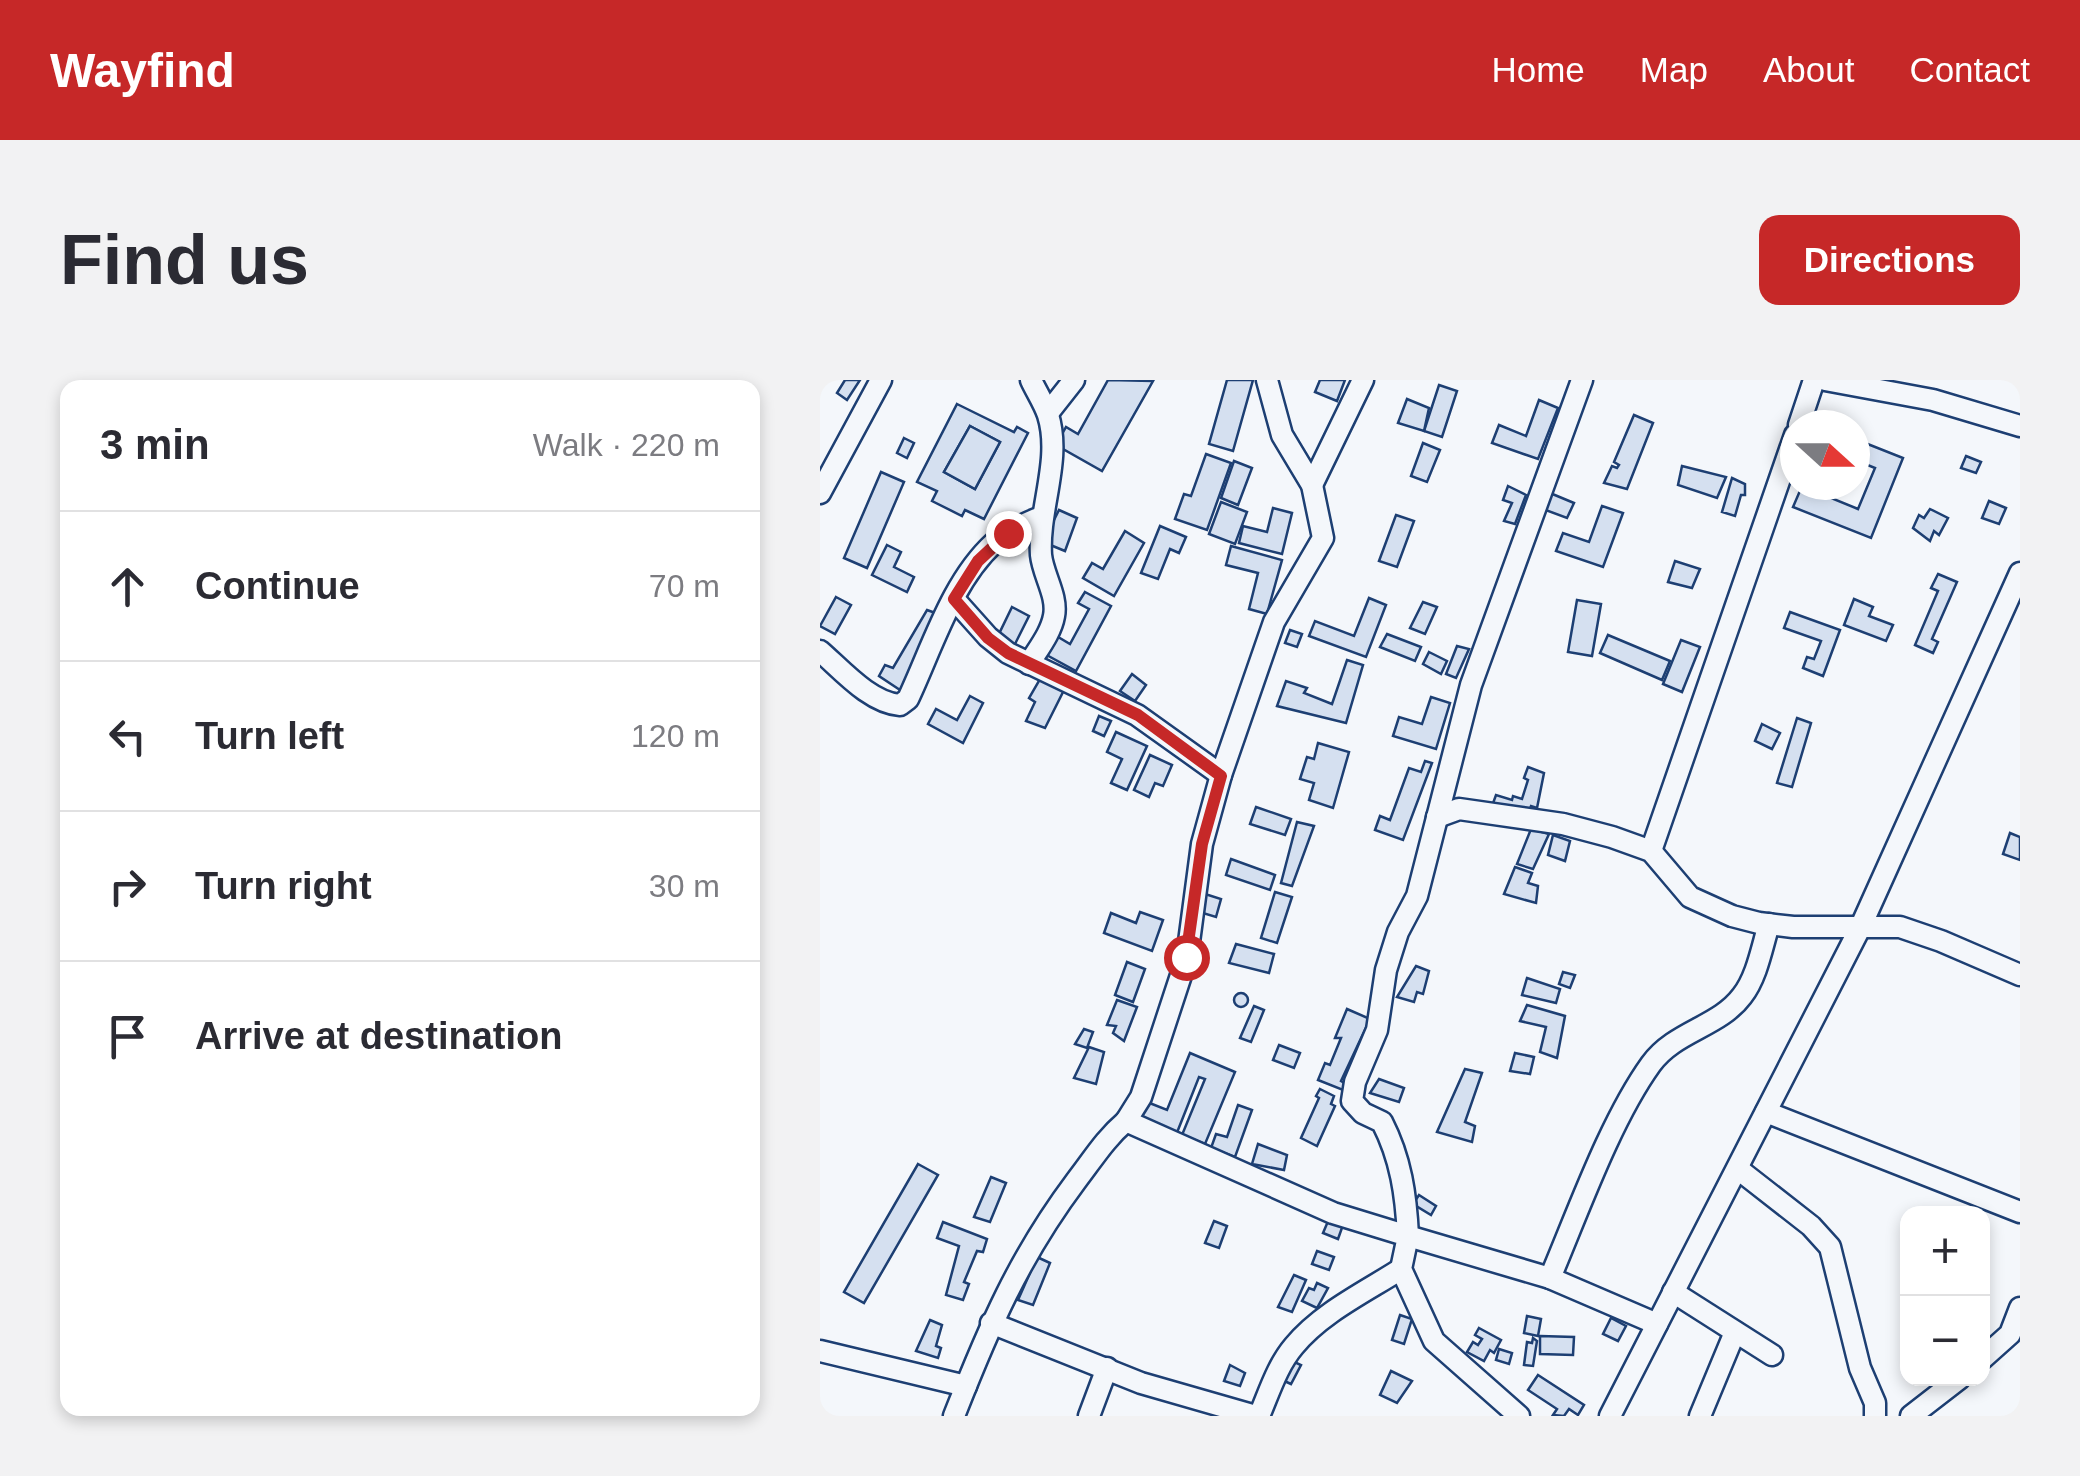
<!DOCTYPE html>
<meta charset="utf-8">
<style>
:root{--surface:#fff;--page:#f2f2f3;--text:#2b2b33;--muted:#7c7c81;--line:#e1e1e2;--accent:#c62828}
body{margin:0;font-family:Arial,sans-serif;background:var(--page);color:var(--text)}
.controls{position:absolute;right:30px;bottom:30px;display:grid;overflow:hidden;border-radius:20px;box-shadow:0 5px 15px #0003}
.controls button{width:90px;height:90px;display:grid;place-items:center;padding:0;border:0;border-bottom:2px solid var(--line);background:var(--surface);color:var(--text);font:50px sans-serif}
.compass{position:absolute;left:960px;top:30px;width:90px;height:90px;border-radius:50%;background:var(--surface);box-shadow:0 5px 15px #0003;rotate:111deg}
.stop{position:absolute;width:30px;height:30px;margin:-22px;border:8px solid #c62828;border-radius:50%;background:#fff}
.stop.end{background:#c62828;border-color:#fff;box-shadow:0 2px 10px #0008}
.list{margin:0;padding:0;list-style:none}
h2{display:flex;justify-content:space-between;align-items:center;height:130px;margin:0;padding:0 40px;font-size:42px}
h2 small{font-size:32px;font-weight:400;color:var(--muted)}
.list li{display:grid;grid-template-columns:65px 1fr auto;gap:30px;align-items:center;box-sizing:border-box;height:150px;padding:0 40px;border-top:2px solid var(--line)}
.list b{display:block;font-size:38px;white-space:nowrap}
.list em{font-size:32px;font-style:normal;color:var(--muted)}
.icon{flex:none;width:55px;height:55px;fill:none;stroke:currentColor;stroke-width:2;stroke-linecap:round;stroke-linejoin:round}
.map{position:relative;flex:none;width:1200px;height:1036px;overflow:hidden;border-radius:20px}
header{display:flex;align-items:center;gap:60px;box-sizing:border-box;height:140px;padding:0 50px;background:var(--accent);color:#fff}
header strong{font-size:48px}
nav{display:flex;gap:55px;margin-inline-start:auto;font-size:35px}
.intro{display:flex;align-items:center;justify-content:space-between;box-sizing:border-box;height:240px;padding:0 60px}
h1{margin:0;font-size:70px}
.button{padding:25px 45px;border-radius:20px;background:var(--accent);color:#fff;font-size:35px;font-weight:700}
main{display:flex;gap:60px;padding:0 60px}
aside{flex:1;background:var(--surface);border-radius:20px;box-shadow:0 5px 15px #0003}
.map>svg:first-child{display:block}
</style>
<header>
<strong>Wayfind</strong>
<nav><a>Home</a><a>Map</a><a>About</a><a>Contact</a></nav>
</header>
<div class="intro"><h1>Find us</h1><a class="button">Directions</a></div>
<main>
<aside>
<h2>3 min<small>Walk · 220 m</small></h2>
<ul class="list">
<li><svg class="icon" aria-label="ahead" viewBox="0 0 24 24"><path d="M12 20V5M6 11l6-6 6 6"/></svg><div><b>Continue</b></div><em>70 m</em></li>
<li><svg class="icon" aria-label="left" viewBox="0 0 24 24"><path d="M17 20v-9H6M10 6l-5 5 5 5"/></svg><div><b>Turn left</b></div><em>120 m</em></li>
<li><svg class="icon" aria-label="right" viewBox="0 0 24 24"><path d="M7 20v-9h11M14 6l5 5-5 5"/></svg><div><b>Turn right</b></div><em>30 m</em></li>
<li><svg class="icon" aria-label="arrive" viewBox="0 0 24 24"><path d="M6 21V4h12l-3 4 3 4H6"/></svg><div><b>Arrive at destination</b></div></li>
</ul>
</aside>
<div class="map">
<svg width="1200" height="1036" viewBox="0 0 1200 1036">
<rect width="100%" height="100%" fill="#f4f7fb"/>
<!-- building -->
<g fill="#d5e0f0" stroke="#1d3f73" stroke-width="2.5" fill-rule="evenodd">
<polygon points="25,0 40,0 27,20 17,13"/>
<polygon points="288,0 333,1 282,91 236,65 246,47 258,54"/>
<polygon points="407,0 433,0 413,71 389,64"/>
<polygon points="500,0 525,0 517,21 495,12"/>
<polygon points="619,5 637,11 622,57 604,51"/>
<polygon points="587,19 609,28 604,51 578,43"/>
<polygon points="719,20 738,28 718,79 672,63 679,45 706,56"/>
<path d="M137,24L194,52L197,47L208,53L164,139L145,130L142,136L112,121L117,111L97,102ZM150,46L180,62L155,109L124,92Z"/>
<polygon points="814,35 833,43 807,109 784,103 792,86 797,88 799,85 794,82"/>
<polygon points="150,46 180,62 155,109 124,92"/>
<polygon points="84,58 94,63 87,78 77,73"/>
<polygon points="1035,59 1083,78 1051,158 973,127 982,106 1038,129 1055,88 1035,80"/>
<polygon points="603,63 620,70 607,102 591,96"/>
<polygon points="386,74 411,83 387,150 355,139 364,114 371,116"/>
<polygon points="1146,76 1161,82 1156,93 1141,88"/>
<polygon points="414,81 432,88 418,125 401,118"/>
<polygon points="862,86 906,97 897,118 858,105"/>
<polygon points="61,92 84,102 47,188 24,178"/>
<polygon points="912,98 925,104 925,115 921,115 915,136 902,132"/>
<polygon points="688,106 706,115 695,144 684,141 692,123 683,120"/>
<polygon points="730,113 754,123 747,138 723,129"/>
<polygon points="1169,121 1186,128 1179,144 1162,138"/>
<polygon points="401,122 427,132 415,164 389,154"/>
<polygon points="782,126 803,133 783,187 736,171 743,153 769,162"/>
<polygon points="453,128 472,133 462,174 419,163 423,146 447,152"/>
<polygon points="1110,129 1128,138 1119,155 1114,151 1110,161 1093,148 1099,135 1104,138"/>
<polygon points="239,130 257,138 245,171 223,162"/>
<polygon points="576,135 594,141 577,187 559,181"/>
<polygon points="340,146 366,157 359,173 350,169 338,199 321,193"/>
<polygon points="305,151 324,163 294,216 263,198 272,183 283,189"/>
<polygon points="67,165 81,172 74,187 94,197 87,212 52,195"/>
<polygon points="411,166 462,180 447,234 429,229 438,193 406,185"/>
<polygon points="855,181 880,189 872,208 848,202"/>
<polygon points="1118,194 1137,202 1112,259 1118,262 1113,273 1095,265 1118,211 1111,208"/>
<polygon points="265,212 291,226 256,291 223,273 233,254 250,264 269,229 258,223"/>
<polygon points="16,217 31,225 15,254 0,246"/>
<polygon points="549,218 566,225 546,277 489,256 495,241 534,256"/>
<polygon points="1034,219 1053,227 1049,236 1073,245 1066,261 1024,245"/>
<polygon points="757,220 781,224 772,276 748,272"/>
<polygon points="603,222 617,227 605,254 590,248"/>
<polygon points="192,227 209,236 194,266 177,258"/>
<polygon points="107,230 121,235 80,310 59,296 65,285 73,288"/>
<polygon points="970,232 1020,250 1003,296 983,288 987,277 994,279 1001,261 964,248"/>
<polygon points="470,250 482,254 477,267 465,263"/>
<polygon points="567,254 601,267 595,281 560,267"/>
<polygon points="788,255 850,281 842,300 780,273"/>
<polygon points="861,260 880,267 862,312 843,304"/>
<polygon points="637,266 649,269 636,298 626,294"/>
<polygon points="609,272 627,281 621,294 603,284"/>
<polygon points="527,280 543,285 526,343 457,326 466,301 487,308 484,313 512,324"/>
<polygon points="312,294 326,305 315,321 300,311"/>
<polygon points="220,299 244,310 225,348 206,341 215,322 209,318"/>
<polygon points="150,316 163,323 143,363 108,344 116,329 137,340"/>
<polygon points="611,317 630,323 616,369 573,356 579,337 602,344"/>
<polygon points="279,336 291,341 284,356 273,351"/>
<polygon points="977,338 991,343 972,407 957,403"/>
<polygon points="942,344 960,353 952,369 935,361"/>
<polygon points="296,352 327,366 307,410 291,403 302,379 287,372"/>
<polygon points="498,363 529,372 513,428 489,420 494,403 480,399 487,377 494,379"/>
<polygon points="330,375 352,385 343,406 335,403 329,417 314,410"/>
<polygon points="605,381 612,383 583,460 555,450 560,436 570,440 589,388 601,392"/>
<polygon points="708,387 724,393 717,428 711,426 709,431 672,426 676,415 692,420 693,416 702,419 708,400 704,398"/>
<polygon points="436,427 471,439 465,455 430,444"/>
<polygon points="477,442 494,446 472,506 461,503"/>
<polygon points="711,449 729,454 713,489 697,484"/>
<polygon points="1190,453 1200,457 1200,480 1183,474"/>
<polygon points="733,455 750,461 745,481 728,475"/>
<polygon points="411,479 455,495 450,510 406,495"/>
<polygon points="695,487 712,493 708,503 718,506 716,523 684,514"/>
<polygon points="455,512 472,517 457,563 441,558"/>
<polygon points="382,513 401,519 396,537 376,531"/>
<polygon points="320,532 343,540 332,571 284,553 291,533 316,543"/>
<polygon points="416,564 454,574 449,593 409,583"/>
<polygon points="307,582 325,589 313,622 295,615"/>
<polygon points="596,586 609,591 603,614 597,612 594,622 577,617"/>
<polygon points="743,592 755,595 750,608 739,604"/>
<polygon points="707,598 740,609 736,623 702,615"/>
<circle cx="421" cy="620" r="7"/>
<polygon points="297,620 317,627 304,661 293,653 296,646 287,645"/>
<polygon points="707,625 745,636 737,678 720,672 726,647 700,641"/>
<polygon points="434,626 444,630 431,662 420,658"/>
<polygon points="527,629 550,639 521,701 526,704 523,710 498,700 505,683 510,685 521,658 515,658"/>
<polygon points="264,649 273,652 267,668 255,664"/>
<polygon points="459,665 480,673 474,688 453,680"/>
<polygon points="269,667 284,672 276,704 254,698"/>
<polygon points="370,673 415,692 385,764 362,755 385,699 379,697 356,755 320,740 327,722 347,730"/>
<polygon points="695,673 714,677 710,694 690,691"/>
<polygon points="645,689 662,693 645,742 655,746 652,762 617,752"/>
<polygon points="559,699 584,708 579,722 550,713"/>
<polygon points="500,709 514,716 511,724 515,726 497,766 481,758 499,718 496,716"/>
<polygon points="418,725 432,730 415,777 391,768 396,754 407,757"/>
<polygon points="438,764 467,775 464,790 432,784"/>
<polygon points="98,784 118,795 44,923 24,912"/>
<polygon points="171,797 186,803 170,842 154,837"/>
<polygon points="599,815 616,826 611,835 593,824"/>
<polygon points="509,839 523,845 518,859 503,853"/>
<polygon points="394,841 407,846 399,868 385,863"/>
<polygon points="123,842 167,859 163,872 157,871 144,902 149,904 143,920 126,915 139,866 117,858"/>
<polygon points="497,871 514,877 509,890 492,884"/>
<polygon points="217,877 230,883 213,925 198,920"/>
<polygon points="474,895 486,900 472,932 458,927"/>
<polygon points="497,903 508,908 497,928 482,921 489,908 494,910"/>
<polygon points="580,935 592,939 584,964 572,960"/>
<polygon points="707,936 721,939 718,956 704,953"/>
<polygon points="791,938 806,946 798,961 783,954"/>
<polygon points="110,940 122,945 116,966 121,968 118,978 96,971"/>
<polygon points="659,948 681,960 674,973 670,970 664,981 647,972 653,962 658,965 662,959 655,955"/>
<polygon points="720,956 754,957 753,975 720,974"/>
<polygon points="713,958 717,961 713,986 704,985 707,962 712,963"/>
<polygon points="679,969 692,973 689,984 676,980"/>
<polygon points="468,979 481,985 471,1004 460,999"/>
<polygon points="410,985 425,993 420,1006 404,1001"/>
<polygon points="571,991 592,1001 577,1023 560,1015"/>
<polygon points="718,995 764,1025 758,1035 749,1029 744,1036 733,1035 737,1029 708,1010"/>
</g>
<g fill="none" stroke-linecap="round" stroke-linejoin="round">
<defs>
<g id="minor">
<polyline points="447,0 462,55 492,105 503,158 454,242 401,395 382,464 367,577 321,717 306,741 513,833 588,856 581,889 614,961 699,1036"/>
<path d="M762,0L651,305L597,516L578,552L566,590L557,650L535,702L532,721L543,733L562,742C581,779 586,815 588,856L730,898L837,944"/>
<polyline points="1005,0 1113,20 1200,46"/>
<polyline points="228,33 254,0"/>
<polyline points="979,45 994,0"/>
<polyline points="492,105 543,0"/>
<polyline points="0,113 61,0"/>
<polyline points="134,219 168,257 188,273 317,335 401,395"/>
<path d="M0,271C21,289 50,323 80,325L88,319C112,268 132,201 174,163C187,151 205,144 221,137"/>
<path d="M209,284C218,269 231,253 234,236C238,216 223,195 221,175C218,129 242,80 228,35C224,23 216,11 211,0"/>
<polyline points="617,437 639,429 743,444 792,457 831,471 870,517 912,536 939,543 973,547 1080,547 1121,561 1200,595"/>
<polyline points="831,471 975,55"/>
<polyline points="946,732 1200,832"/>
<polyline points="918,789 991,846 1010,867 1040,988 1055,1023 1055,1036"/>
<path d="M730,898C758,832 790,741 831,684C855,651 899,647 922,616C937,597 942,567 949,544"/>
<polyline points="853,912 952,975"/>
<polyline points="171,943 321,1003 436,1036"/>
<polyline points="0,971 146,1006"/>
<polyline points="1162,979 1190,954 1200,928"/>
<path d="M134,1036C169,947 199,877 256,801C273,779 285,759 306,741"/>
<polyline points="269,1036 287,988"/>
<path d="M439,1036C449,1013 457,986 474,966C501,933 545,912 581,889"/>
<polyline points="790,1036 1041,546 1200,193"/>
<polyline points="880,1036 915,952"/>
<polyline points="1091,1036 1140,998"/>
</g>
</defs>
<!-- minor casing -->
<use href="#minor" stroke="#1d3f73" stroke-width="25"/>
<!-- minor -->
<use href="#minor" stroke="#f4f7fb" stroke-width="20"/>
</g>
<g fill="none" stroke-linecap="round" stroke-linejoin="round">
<!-- route -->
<polyline stroke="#c62828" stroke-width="12" points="188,153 158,181 134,219 168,258 188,273 318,335 401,396 382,464 366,577"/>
</g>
</svg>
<div class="controls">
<button>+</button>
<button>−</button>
</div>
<svg class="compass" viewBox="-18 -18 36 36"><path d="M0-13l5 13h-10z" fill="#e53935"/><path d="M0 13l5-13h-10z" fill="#7c7c81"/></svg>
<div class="stop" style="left:366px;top:577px"></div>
<div class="stop end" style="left:188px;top:153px"></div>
</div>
</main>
